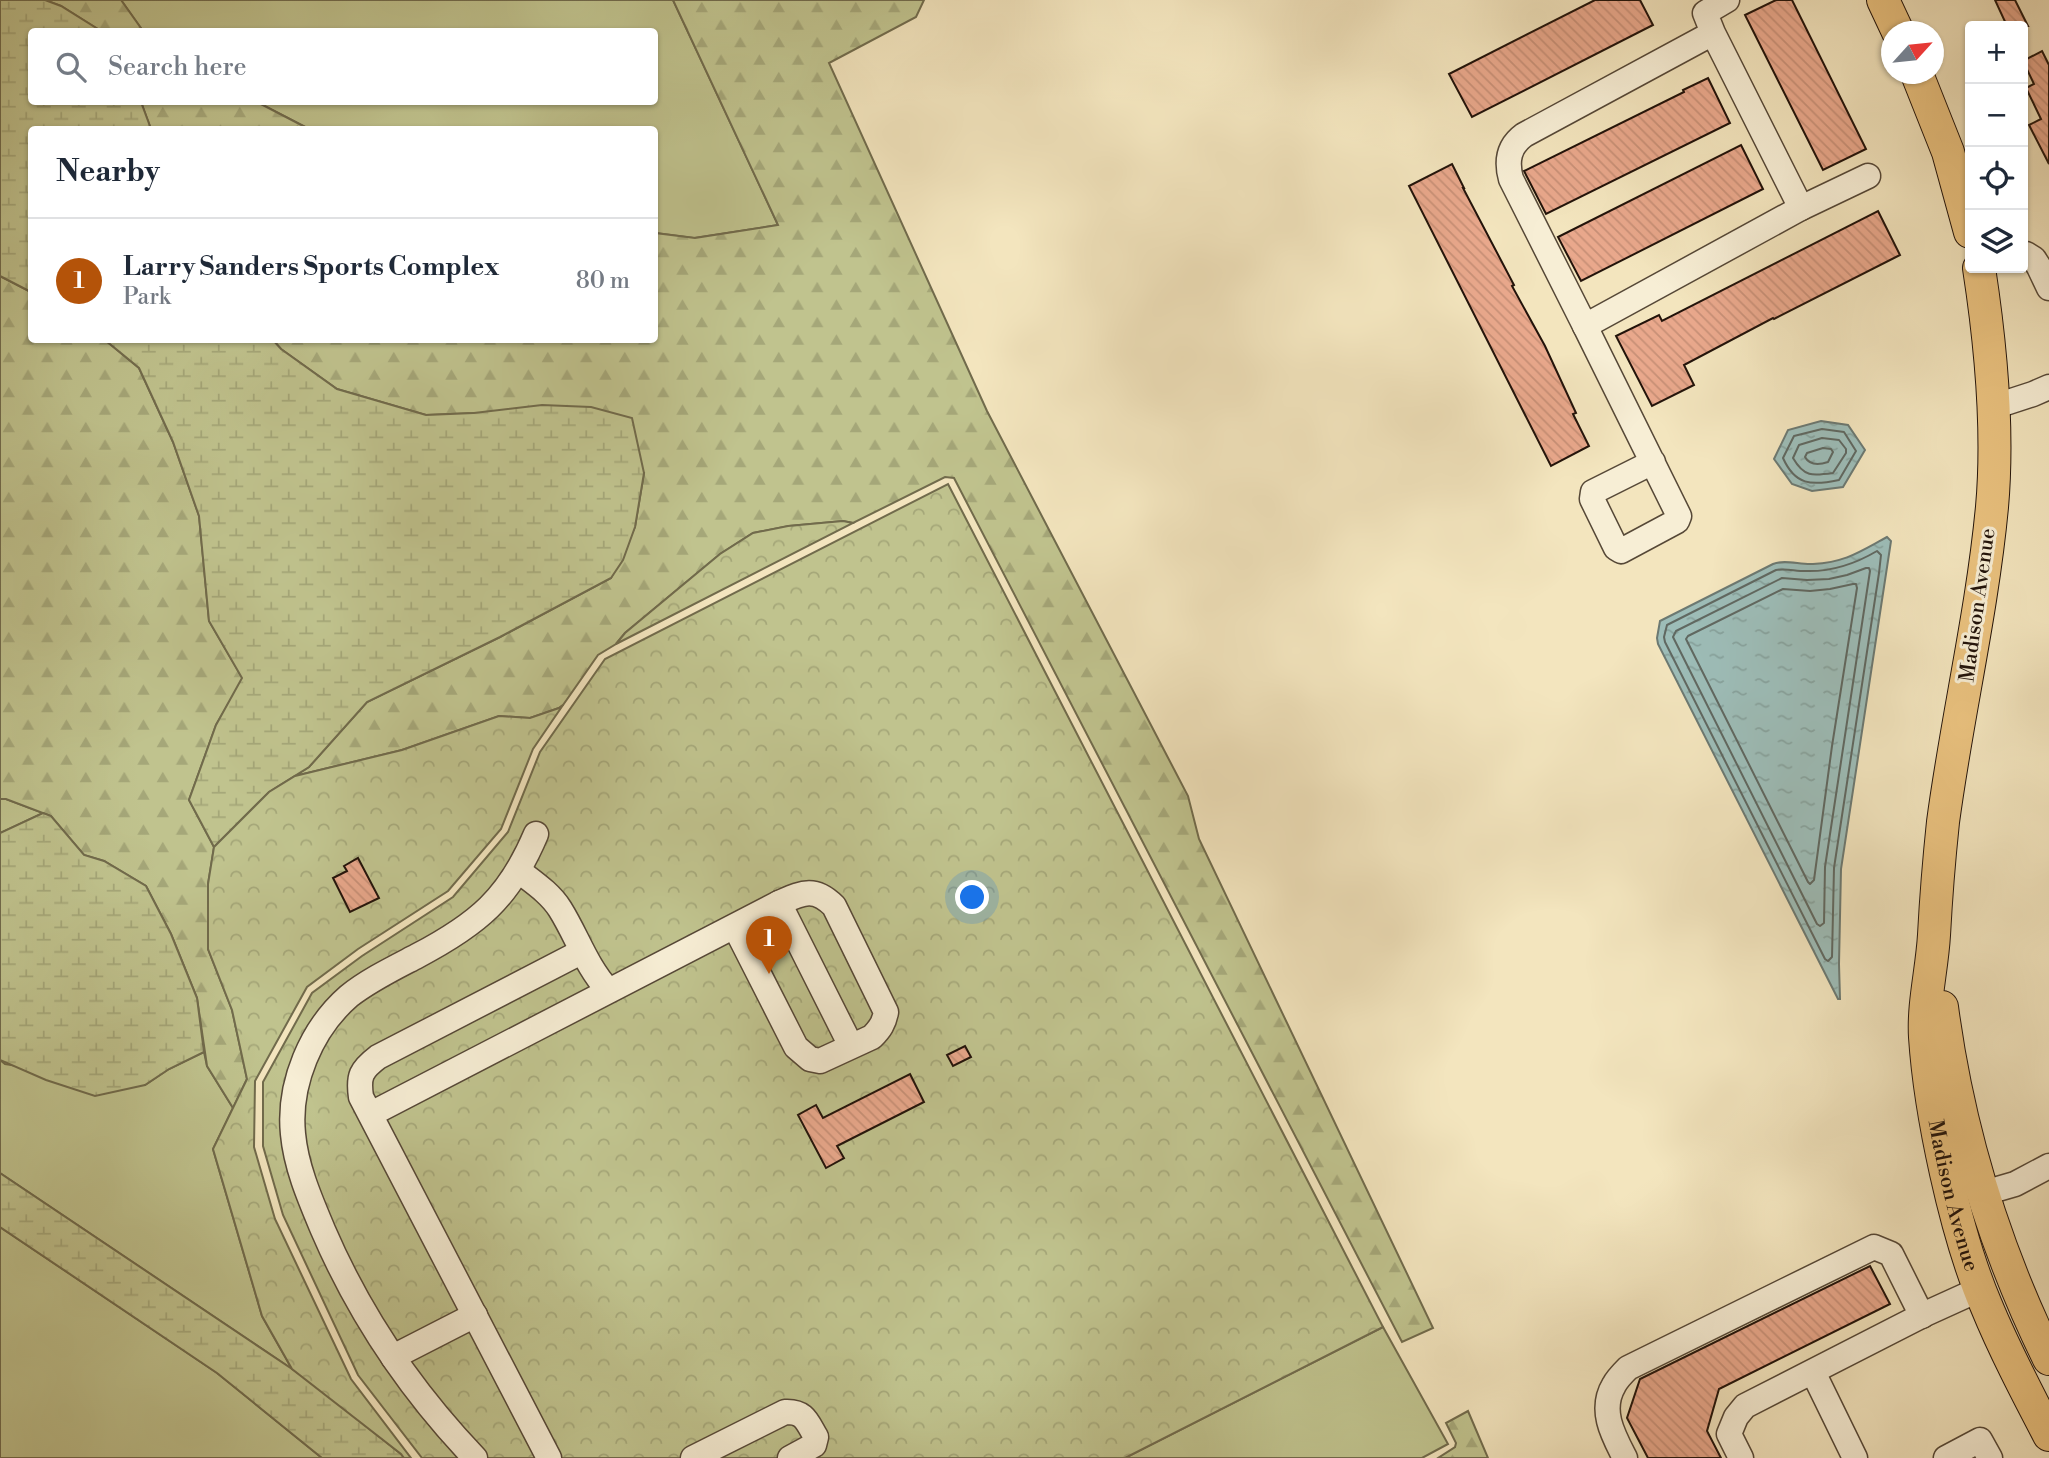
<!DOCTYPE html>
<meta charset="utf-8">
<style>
:root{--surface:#fff;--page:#f2f2f3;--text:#1f2937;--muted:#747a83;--line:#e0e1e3;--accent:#b45309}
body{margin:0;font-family:"Libre Bodoni",serif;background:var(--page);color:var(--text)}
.controls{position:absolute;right:21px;top:21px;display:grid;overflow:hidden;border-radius:7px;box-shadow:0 2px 5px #0004}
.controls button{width:63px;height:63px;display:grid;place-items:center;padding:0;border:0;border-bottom:2px solid var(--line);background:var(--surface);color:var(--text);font:35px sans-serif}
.compass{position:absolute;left:1881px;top:21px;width:63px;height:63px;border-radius:50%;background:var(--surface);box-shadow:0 2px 5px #0004;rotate:63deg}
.you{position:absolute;left:973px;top:898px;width:24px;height:24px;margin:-18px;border:5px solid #fff;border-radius:50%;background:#1a73e8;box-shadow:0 0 0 10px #1a73e833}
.badge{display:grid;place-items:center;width:46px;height:46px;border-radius:50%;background:var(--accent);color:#fff;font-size:23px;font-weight:700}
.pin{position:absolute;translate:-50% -58px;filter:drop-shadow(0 2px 4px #0008)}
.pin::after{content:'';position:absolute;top:37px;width:24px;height:21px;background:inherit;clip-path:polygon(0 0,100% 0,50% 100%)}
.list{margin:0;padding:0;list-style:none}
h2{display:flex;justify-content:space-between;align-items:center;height:91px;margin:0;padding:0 28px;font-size:30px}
h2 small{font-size:23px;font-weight:400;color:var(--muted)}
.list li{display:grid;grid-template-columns:46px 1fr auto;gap:21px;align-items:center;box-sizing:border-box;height:126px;padding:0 28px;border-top:2px solid var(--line)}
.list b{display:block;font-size:26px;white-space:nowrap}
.list p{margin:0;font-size:23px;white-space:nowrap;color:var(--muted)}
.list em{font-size:23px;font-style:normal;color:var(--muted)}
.icon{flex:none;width:38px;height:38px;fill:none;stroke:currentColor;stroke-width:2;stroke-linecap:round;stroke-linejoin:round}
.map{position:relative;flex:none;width:2049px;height:1458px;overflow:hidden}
.search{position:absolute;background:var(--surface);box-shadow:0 2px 5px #0004;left:28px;top:28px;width:630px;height:77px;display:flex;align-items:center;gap:18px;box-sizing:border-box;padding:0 24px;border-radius:7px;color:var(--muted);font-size:26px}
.panel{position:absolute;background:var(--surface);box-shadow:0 2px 5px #0004;left:28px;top:126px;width:630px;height:217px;border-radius:7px}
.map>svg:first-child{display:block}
</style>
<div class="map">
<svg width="2049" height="1458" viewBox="0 0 2049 1458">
<defs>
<pattern id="forest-firs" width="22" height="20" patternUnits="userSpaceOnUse" patternTransform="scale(1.75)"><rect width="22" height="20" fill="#c0c38e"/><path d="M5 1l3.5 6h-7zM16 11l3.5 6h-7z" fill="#a5a779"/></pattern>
<pattern id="wetland-marsh" width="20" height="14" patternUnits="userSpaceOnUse" patternTransform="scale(1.75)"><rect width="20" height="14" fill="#c0c38e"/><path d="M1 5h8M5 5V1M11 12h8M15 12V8" fill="none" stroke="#a5a779"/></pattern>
<pattern id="park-crowns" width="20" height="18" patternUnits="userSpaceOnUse" patternTransform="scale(1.75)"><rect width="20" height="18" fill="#c0c38e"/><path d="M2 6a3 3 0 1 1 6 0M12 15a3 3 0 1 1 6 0" fill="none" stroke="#a5a779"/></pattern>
<pattern id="water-ripples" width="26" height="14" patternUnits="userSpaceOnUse" patternTransform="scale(1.75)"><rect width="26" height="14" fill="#9dbdb8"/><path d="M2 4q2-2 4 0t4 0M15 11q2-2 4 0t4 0" fill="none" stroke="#87a29d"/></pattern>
<pattern id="building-back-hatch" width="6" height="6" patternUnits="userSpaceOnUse" patternTransform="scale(1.75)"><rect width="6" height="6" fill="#e9a88c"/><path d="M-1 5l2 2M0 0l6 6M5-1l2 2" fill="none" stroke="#c89077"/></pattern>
</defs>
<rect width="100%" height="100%" fill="#f3e5be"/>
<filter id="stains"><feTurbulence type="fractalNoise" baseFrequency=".00286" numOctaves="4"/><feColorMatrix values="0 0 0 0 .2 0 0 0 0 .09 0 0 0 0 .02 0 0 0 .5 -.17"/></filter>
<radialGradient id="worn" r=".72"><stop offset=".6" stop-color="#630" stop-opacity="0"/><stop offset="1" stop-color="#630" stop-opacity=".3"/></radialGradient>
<!-- grass -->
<g fill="#c0c38e" stroke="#716b4c" stroke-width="2">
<polygon points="121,0 673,0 778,225 694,238 655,233 654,130 309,129 257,102 654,102 654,32 143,31"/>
<polygon points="0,799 6,799 43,813 0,833"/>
<polygon points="204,1052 207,1066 233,1108 213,1149 262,1316 292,1369 0,1173 0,1060 5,1064 145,1085 169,1069"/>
<polygon points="0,1227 217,1373 322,1458 0,1458"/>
<polygon points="1383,1327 1448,1444 1422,1458 1125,1458"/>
</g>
<!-- forest -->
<g fill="url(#forest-firs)" stroke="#716b4c" stroke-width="2">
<polygon points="45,0 121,0 143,31 101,31 61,6"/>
<polygon points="673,0 924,0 916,17 829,63 987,411 1188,796 1199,839 1433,1328 1402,1342 954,478 945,477 853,523 843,521 789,526 753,533 720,554 625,633 616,644 598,655 563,705 559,708 530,718 499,716 402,750 295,776 309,767 367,702 500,637 611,578 635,527 644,473 474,413 426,415 337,389 281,349 273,340 654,340 655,233 695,238 778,225"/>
<polygon points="141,102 257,102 309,129 151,129"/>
<polygon points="0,276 31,292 32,340 105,340 139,368 173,442 199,516 209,621 243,679 216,725 189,800 214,847 208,884 208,949 232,1010 247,1079 233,1108 207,1066 197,998 171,934 146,886 104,861 84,855 51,816 6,799 0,799"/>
<polygon points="1468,1411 1488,1458 1438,1458 1455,1447 1456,1443 1446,1423"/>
</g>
<!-- wetland -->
<g fill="url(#wetland-marsh)" stroke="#716b4c" stroke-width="2">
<polygon points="0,0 45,0 61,6 101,31 32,32 32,102 141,102 151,129 32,130 31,292 0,276"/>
<polygon points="105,340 273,340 281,349 337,389 426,415 474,413 542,405 591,407 632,418 644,473 635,527 623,560 611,578 500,637 367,702 309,767 269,792 214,847 189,800 216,725 242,678 209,621 199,516 173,442 139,368"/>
<polygon points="43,813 51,816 84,855 104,861 146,886 171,934 197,998 204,1052 169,1069 145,1085 95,1096 46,1080 0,1060 0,833"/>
<polygon points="0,1173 307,1379 401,1454 404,1458 322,1458 217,1373 0,1227"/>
</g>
<!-- park -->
<g fill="url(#park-crowns)" stroke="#716b4c" stroke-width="2">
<polygon points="948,484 1383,1327 1125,1458 422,1458 358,1375 283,1215 263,1146 263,1082 312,993 362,956 453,897 508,832 540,752 605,659"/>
<polygon points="843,521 853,523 616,644 625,633 720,554 753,533 788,526"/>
<polygon points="563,705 533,749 501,829 448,891 358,949 307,987 255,1081 254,1147 275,1219 351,1379 411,1458 404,1458 401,1454 292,1369 262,1316 213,1149 247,1079 232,1010 208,949 208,884 214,847 269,792 295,776 402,750 499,716 530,718 559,708"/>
</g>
<!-- water -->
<g fill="url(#water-ripples)" stroke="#6c7972" stroke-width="2">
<polygon points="1821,421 1848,425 1865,450 1843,487 1812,491 1792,484 1774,459 1788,430"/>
<path d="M1887,537L1891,541L1841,869L1839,964L1840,999H1838L1658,644L1657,638L1660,621L1773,564C1785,559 1800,565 1813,564C1846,562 1859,552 1887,537Z"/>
</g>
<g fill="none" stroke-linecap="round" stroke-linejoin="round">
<!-- shore -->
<g stroke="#606861" stroke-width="2">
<path d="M1822,429L1844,432L1856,451L1839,480C1811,486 1795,485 1783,458L1794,436Z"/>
<path d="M1822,438L1839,440L1846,449V453L1833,473C1812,476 1804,477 1793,458L1799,445Z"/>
<path d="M1823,448L1831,449L1833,452L1828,462C1819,465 1810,466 1805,457L1807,453Z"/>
<path d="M1877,551L1881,555L1879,573L1834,868L1832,957L1828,961L1825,959L1665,642L1664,637L1667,625L1776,570C1785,568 1795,571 1805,571C1831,572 1855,564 1877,551Z"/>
<polygon points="1866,568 1869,568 1870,571 1825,867 1824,923 1820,926 1817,924 1673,637 1676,631 1782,578 1807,580 1829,579 1847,575"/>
<polygon points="1853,584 1856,584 1857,588 1832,746 1814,880 1810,884 1808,882 1686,639 1688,636 1783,589 1810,591 1830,589"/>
</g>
</g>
<!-- building -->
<g fill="url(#building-back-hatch)" stroke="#22130a" stroke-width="2">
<polygon points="1595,0 1640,0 1653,25 1472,117 1449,74"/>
<polygon points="1776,0 1792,0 1866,149 1823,170 1745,15"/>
<polygon points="1995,0 2015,0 2028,26 2007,26"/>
<polygon points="2042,51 2049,65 2049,164 2029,125 2041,119 2026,88 2034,84 2023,61"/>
<polygon points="1708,78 1730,123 1546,214 1524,171 1684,92 1683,90"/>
<polygon points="1741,145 1763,189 1581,281 1558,237"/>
<polygon points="1452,164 1464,188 1463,188 1514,285 1512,286 1545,346 1576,413 1573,414 1589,446 1551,466 1409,186"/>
<polygon points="1878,211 1900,255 1774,319 1773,318 1684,365 1694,385 1652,406 1616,336 1659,315 1662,321"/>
<polygon points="358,858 379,898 350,912 333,878 347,871 344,866"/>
<polygon points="965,1046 971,1057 953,1066 947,1055"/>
<polygon points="910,1074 924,1102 837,1146 844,1158 826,1168 798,1115 816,1105 823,1118"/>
<polygon points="1870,1266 1890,1304 1719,1389 1707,1431 1721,1458 1648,1458 1627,1418 1640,1379"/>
</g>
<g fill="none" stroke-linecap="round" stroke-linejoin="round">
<defs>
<g id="minor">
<path d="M1713,33L1524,135C1509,146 1506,161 1511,179L1585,326L1801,208L1713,33L1705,13L1727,0"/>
<polyline points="1801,208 1868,176"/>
<polyline points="2023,254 2026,254 2034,259 2039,267 2049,288"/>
<polyline points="1585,326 1679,516 1677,521 1621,551 1616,548 1592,499 1593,492 1653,462"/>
<polyline points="1993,407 2033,394 2049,387"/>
<path d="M519,871C533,882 550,893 560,909C577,936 586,966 608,990"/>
<polyline points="779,903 851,1046"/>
<path d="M371,1114L779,903C802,893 814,886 834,906L886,1012C884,1023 880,1029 872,1037L820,1061L810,1059L796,1047L735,927"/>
<polyline points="1984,1193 2015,1184 2049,1166"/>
<polyline points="393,1357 475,1315"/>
<polyline points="1813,1372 1855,1458"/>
<path d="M475,1458C410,1390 360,1316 323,1230C310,1199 296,1167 293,1134C288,1084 311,1029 349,996C369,980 394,968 417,956C478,924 509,898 536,834"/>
<path d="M549,1458L361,1097C358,1076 361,1070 378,1057L581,952"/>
<path d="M693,1458L785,1412C805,1411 807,1422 816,1437L814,1445L790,1458"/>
<path d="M1625,1458C1613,1435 1599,1410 1614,1385C1617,1379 1623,1373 1628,1368L1874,1247L1891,1254L1922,1316"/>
<polyline points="1741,1458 1729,1434 1736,1417 1745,1406 1925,1314 1980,1289"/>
<polyline points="1946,1458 1980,1440 1990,1458"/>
</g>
<g id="major">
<polyline points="1883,0 1898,32"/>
<polyline points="1917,74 1948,152 1970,232"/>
<path id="s1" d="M1979,268C1991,346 1999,428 1992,507C1982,613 1957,717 1943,822C1939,860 1936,897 1934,935C1932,970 1923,1003 1925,1037C1928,1083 1936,1128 1946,1173C1956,1218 1968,1263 1986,1305C2004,1349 2027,1393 2049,1435"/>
<path d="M1942,1007C1958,1128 1995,1249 2049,1359"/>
</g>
</defs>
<!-- minor casing -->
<use href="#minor" stroke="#564837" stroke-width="27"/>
<!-- major casing -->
<use href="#major" stroke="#22130a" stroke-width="34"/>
<!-- minor -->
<use href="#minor" stroke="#f7eed5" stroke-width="24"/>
<!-- major -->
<use href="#major" stroke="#eac27f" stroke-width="32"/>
</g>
<g text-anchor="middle" stroke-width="6" stroke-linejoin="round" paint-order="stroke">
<!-- street labels -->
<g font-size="21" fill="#22130a" stroke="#f7eed5">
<text transform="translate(1977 605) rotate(-82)" y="7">Madison Avenue</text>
<text dy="7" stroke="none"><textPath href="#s1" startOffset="936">Madison Avenue</textPath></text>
</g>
</g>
<rect width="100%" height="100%" filter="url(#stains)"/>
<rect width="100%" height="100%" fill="url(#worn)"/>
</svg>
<div class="controls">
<button>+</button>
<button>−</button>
<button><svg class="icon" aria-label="locate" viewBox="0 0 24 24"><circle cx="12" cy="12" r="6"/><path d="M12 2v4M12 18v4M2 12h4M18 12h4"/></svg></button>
<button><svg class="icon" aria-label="layers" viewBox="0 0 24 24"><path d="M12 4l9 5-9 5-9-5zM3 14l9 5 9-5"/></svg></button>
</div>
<svg class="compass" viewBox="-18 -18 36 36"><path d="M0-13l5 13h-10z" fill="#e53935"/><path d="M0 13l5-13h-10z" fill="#747a83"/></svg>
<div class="you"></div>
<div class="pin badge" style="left:769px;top:974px">1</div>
<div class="search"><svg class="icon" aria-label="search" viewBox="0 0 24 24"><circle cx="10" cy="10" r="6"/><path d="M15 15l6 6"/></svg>Search here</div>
<section class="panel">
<h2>Nearby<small></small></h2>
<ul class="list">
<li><span class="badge">1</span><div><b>Larry Sanders Sports Complex</b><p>Park</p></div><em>80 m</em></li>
</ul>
</section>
</div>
